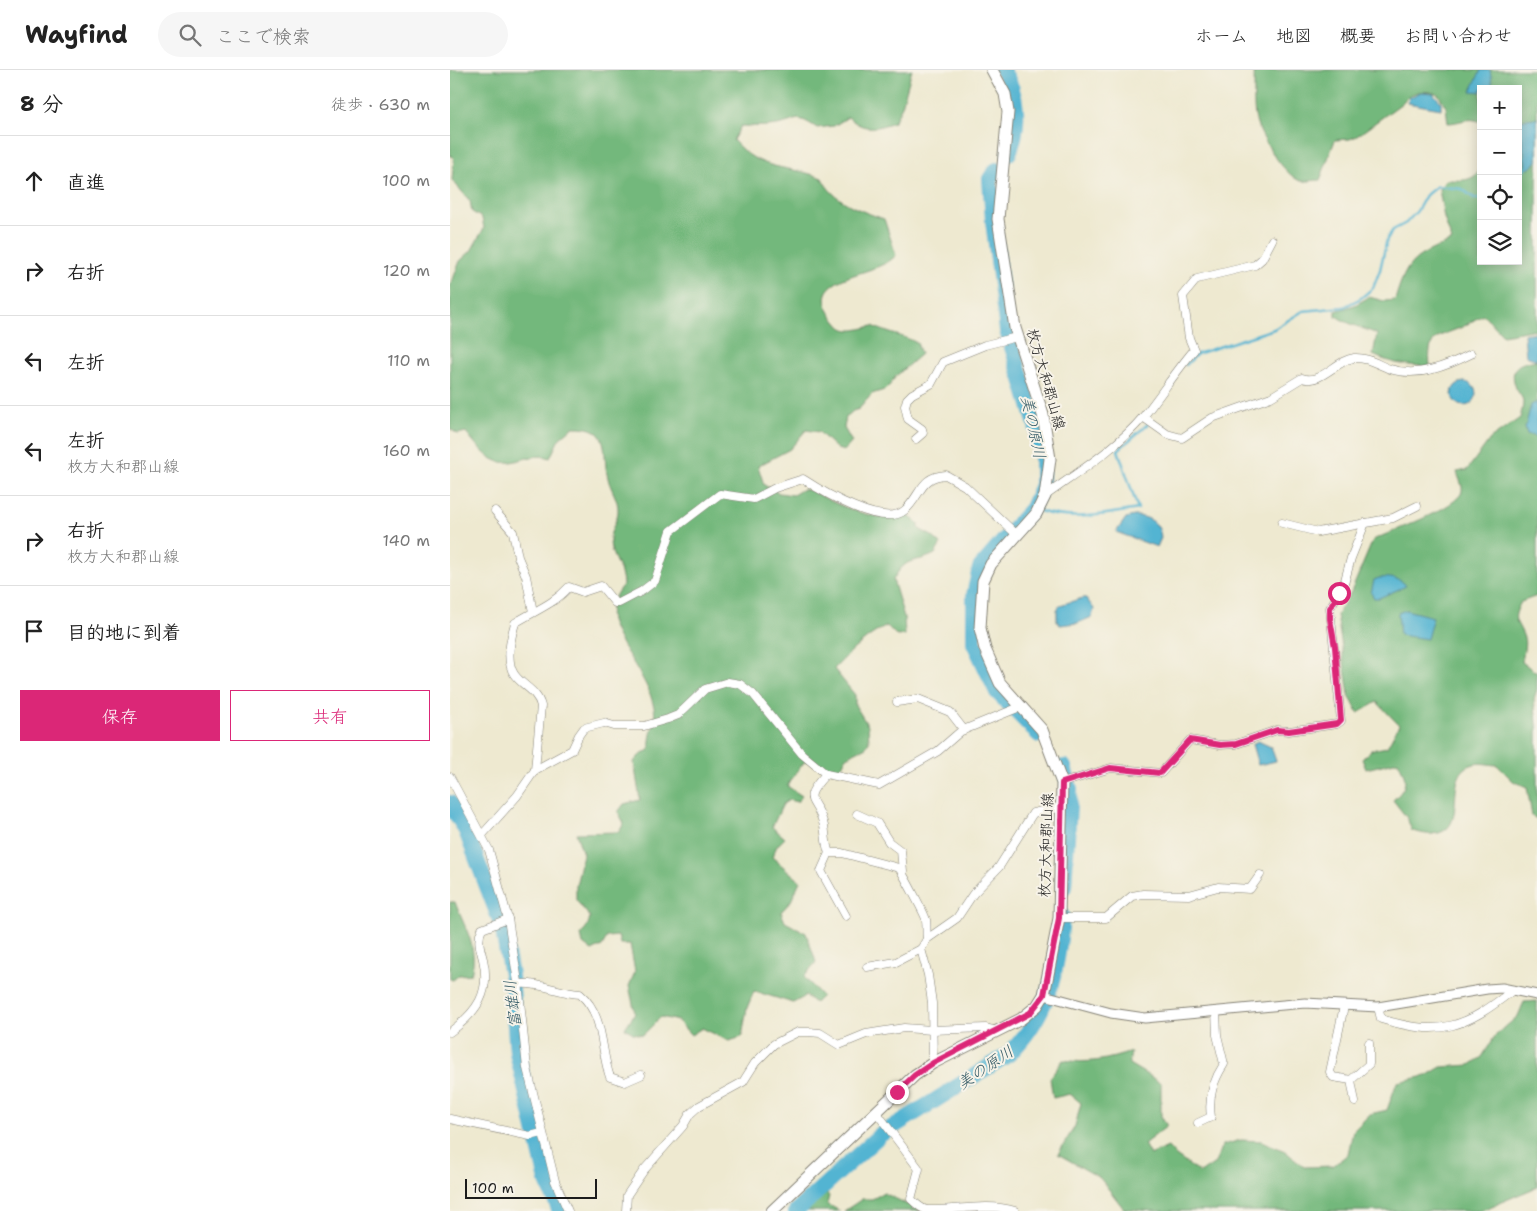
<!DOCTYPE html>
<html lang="ja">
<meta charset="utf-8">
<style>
:root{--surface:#fff;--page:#f6f6f6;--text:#222;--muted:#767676;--line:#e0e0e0;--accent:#db2777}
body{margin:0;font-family:"Shantell Sans","Klee One",sans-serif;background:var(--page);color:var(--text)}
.controls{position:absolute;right:15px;top:15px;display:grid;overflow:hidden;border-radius:0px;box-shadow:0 2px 12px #0003}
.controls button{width:45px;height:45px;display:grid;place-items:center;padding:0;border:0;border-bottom:1px solid var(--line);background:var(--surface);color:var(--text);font:25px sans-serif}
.scale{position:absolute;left:15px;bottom:12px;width:132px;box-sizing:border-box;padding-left:5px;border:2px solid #1c1c1c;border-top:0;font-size:14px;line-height:18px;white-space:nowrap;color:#1c1c1c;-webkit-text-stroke:4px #f7f3e8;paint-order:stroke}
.stop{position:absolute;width:15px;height:15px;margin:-11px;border:4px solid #db2777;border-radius:50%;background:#fff}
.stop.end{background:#db2777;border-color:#fff;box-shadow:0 1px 5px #0008}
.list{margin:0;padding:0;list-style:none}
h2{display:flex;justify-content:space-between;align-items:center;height:65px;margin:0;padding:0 20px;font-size:21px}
h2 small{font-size:16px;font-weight:400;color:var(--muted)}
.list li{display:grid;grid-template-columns:32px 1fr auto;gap:15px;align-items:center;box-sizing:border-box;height:90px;padding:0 20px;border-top:1px solid var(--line)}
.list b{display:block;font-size:19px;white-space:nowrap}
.list p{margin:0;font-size:16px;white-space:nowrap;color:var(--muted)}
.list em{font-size:16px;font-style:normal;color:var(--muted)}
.actions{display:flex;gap:10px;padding:15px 20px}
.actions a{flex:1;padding:11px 0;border:1px solid var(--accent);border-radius:0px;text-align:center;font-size:18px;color:var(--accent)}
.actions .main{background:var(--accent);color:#fff}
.icon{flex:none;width:28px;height:28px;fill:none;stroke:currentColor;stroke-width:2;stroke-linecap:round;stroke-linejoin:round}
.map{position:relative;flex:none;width:1087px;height:1141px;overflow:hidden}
header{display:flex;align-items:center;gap:30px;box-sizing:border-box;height:70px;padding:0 25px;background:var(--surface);border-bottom:1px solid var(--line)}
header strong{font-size:24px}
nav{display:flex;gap:28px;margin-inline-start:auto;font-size:18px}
.search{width:350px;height:45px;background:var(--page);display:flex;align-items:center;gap:12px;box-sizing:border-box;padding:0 18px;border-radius:28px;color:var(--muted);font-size:19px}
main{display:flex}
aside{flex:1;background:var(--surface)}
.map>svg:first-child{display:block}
</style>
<header>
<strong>Wayfind</strong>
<div class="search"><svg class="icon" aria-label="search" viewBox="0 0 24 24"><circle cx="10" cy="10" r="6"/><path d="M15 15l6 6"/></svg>ここで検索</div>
<nav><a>ホーム</a><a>地図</a><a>概要</a><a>お問い合わせ</a></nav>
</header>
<main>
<aside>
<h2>8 分<small>徒歩 · 630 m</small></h2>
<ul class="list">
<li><svg class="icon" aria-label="ahead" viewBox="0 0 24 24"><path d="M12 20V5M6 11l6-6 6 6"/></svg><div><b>直進</b></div><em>100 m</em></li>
<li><svg class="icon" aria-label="right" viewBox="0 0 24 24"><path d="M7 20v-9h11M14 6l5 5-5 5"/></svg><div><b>右折</b></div><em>120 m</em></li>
<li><svg class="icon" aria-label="left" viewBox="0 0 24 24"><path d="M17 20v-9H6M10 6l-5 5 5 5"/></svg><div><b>左折</b></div><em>110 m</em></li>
<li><svg class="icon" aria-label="left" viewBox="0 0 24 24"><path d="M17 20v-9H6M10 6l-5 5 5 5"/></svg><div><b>左折</b><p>枚方大和郡山線</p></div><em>160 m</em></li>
<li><svg class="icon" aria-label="right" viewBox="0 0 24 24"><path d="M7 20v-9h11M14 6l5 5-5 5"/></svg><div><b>右折</b><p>枚方大和郡山線</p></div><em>140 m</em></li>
<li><svg class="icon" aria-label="arrive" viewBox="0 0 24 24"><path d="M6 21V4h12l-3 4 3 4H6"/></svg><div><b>目的地に到着</b></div></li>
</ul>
<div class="actions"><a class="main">保存</a><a>共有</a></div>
</aside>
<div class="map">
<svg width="1087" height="1141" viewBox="0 0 1087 1141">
<rect width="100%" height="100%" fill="#f7f3e8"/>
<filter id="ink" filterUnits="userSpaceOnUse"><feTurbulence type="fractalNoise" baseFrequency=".02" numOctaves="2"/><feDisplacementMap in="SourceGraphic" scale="10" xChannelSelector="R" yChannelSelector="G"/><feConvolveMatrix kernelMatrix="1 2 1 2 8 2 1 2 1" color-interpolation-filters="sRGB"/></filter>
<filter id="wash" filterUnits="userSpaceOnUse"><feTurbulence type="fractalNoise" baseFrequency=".0096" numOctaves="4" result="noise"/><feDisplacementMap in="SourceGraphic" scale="20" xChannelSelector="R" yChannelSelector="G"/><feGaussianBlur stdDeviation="1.12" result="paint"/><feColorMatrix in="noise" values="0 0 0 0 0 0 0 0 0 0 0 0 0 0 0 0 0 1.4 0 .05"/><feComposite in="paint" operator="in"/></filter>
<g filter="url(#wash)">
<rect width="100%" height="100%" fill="#eee9d0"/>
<!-- forest -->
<g fill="#73b87c" stroke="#486a4c">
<path d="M0,0H462L452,36L444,52C424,59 414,61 398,47L384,56L367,58C344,43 350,51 327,55C316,57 303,56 291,56L283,70C311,103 337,94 372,108C382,131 411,141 434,149L446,185C428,209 341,202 390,256C398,264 413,258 423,256C438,264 453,265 467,273L471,284L446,306L437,319L422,324L409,339L403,341L396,347L394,358L402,372L394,381L387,379L369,362L356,360L340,379L308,396L314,415L329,423L343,425L353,419C365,421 371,426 381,431C402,441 435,453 457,445L469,454V459L482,466L491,474L485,484C463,495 458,484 443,510L454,547L455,565L447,566L437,556C416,566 400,582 384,599L405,625V635L418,656L419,672L416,677L396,687L390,700H378L362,689L354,692L337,716L352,726L347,732L339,730L333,734L322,757L335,768L327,776L322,787L350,811L341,831L331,842L335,852L356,863L366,892L354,907L372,926L365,933L356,926L343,933L304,921L297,938L292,967L279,971L252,958L241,965L228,951L211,947L193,965L183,963L175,958L185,943L179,916L185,902L180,874H170L168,866L157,867L152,876L142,881L133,874L131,865L138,855L140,847L126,830V816L133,784L126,763L169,762L174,753L168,742L174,734L190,730L184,692L188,687L200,679C198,665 207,652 204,637C197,606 173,583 162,554C157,540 164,525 173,515C173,498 161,489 160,472C159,461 167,452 168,442C169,429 160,419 158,408C151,383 164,356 123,357L109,369L100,388C82,381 64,397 47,391C35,387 23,371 16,362L8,364L0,359V217L10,191L21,181L34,158L32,148L22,142L20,131L2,110L4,89L0,85Z"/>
<path d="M804,0H1087V262L1081,260L1053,265L1034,245C1025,248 1018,255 1010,258C987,267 977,267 980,296C959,296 942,294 923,285L927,264C913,258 897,254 886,246V241L905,235L919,227L934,231L945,230C957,189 964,187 1002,171L994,148L989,119L996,110C1010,110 1023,113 1031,98V191H1068V19H1031V52C1019,46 1010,53 998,53L996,37L988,24C974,19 961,21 952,33L907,66L900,69L885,70L870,110C864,110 856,112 851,111C836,108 809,65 806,50C802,37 805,14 804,0Z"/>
<path d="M1087,290V526L1071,532C1060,552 1068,550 1074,568C1076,574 1073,585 1072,592L1087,603V619L1084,629L1087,655V749L1082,746L1077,717L1063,711L1047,695C1041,695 1030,692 1024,694C989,703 1023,762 982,764C976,765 968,762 962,761L957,748L943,730C959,716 957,709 948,691L916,699L912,689L921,680L937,677L949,655L927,632L908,643L899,625L887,545L901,522L923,470C939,462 1010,437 1012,421C1013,415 1008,407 1007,402L1017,400L1040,369L1070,348C1071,344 1073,337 1073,332C1073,327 1068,323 1066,318C1058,296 1069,293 1087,290Z"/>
<path d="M0,832H5C14,857 29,877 21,904L9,905L3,910L0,909Z"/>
<path d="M1087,931V1117L1030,1141H705L674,1139L650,1108L608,1084L625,1056L631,1033L620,1024L603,1028L600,1008L613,990C637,994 658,990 681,982L679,994L711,1013V1046L717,1056L694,1074L700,1085L718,1077L726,1086L750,1103L765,1093L773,1075L791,1070L811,1071L835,1081L854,1097L883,1096L898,1084L903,1061L920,1044L937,1040L947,1012L976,1006L991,997L1020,995L1032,987L1045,966L1068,946L1074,932Z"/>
<polygon points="374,1120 379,1126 377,1134 390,1141 349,1141"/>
<polygon points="434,1123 471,1141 394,1141 412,1129 422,1129"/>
</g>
<!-- water -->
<g fill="#53b4d2" stroke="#386877">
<polygon points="1031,0 1040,0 1043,18 1031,19 1031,22 1021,21"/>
<polygon points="971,22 983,23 991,32 991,39 957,33 960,27"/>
<polygon points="1087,48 1087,91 1079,99 1076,98 1070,52 1074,49"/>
<polygon points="1079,263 1087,264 1087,290 1076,286 1074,264"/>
<circle cx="1014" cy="324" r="12"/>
<polygon points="1087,332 1087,367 1086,367 1077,364 1075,358 1081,335"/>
<path d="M684,446C698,446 710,452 711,468L707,477L666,462L676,448Z"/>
<path d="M929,508C938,507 952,508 956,516L929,528H924L921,523L924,510Z"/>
<polygon points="633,528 636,528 644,539 642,547 628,553 610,555 607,551 607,540 610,535"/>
<polygon points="956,540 983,547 977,569 950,565 948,543"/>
<polygon points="808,671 821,677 826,691 808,695 802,674"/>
</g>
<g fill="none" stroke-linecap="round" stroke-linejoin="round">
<!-- stream -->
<g stroke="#53b4d2" stroke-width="2.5">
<polyline points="1068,108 1077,96"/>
<polyline points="736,295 747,284 824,259 853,241 894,237 911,228 923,218 930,200 937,169 943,160 956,153 967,141 976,125 987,116 1012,119 1024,128 1031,129"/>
<path d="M590,441C620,452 657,444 688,439L668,380L698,354"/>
</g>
<!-- river -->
<g stroke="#53b4d2" stroke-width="16">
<path d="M552,0C569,23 570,57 559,83"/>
<polyline points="546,100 540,109 543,151 557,261 586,355 592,388 592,415 582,438 530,498 524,525 524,573 547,622 589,665"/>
<polyline points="0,733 16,761 52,856 61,905 67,983 97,1111 110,1141"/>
<polyline points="614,817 620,719 614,697"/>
<path d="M346,1141L430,1065L559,984C599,944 608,901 612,846"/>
</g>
</g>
</g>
<g filter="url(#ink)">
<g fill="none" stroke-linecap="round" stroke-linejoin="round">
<defs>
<g id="minor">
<path d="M693,347L717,364L732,368L762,348L821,327L852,308C871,315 886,290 904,288C918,287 928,295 940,299C968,308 997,296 1021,284"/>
<polyline points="466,369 473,363 472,359 458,349 455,336 457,329 462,324 481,314 493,292 535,275 567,267"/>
<path d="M595,426C628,402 667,378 693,347C711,325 726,301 744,280L739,268L733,226L747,209L805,195L812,189L822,170"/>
<polyline points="45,441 63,462 68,487 76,506 83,542"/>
<polyline points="832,453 868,462 943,448 967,436"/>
<polyline points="447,632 468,629 500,642 514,660"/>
<path d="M85,700L91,636C87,620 72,616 64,604C55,590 61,567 65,553C84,541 104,534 119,517L133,522L151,516L165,533H169L192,521L205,511L221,461L270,424L304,429L325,418L353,409C373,422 434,459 455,440C471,426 470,406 496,405L515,416L566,464"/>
<path d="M376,704C348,734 368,727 374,756C376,765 375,773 379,783H392L449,798C451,800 476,846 476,850C477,856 476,863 477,869"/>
<polyline points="0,707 39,780 58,849 68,912 77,998 105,1111 118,1141"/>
<polyline points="612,713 661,698 711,703 740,670 770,675 786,674 827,660 839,661 887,654 891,651 880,538 894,514 901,488 915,453"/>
<polyline points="407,744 427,753 439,772 451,781 453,801"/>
<polyline points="32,765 67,726 85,700 122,680 129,665 134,658 154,653 164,656 194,656 218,649 228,645 255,619 278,612 290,614 303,624 352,684 376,704 424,714 429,715 488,681 511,661 570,637"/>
<polyline points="379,783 371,801 396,846"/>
<polyline points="609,848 656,848 682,826 693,824 739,825 768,817 800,819 810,805"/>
<polyline points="417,897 446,892 471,879"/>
<path d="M69,914C90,912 109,923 130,924C155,945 150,980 160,1007L175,1012L191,1005"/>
<polyline points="894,936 880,1002 883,1007 901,1010 905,1032"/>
<path d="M928,937L931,949C991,967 1015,958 1063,920"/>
<path d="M0,962C27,942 41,923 33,889C30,878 27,869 32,859L58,849"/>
<polyline points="483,993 482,933 478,905 471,879 477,869 507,848 523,824 549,797 583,743 612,737"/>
<polyline points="901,1010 919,994 919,973"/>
<path d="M427,1043L469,1099L461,1129C465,1133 472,1139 477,1140C506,1141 537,1132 565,1141"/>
<polyline points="0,1049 80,1066 92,1063"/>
<path d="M748,1053L761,1047C758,1027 763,1011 774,994L767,965L766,941"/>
<polyline points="176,1141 177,1125 194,1100 233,1056 240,1044 249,1036 293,1012 305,993 324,974 348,962 359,962 370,963 389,975 416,964 454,958 482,960 536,958 547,961"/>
</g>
<polyline id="tertiary" points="594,925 661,943 695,948 855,933 928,937 1037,919 1052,918 1087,925"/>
<polyline id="primary" points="322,1141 465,1005 483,993 571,949 587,936 594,925 609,848 612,713 592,660 550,613 535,579 530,558 533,511 541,494 586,444 595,426 600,389 593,345 565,258 548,149 558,42 555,24 542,0"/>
</defs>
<!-- minor casing -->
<use href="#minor" stroke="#858276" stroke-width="9"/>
<!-- tertiary casing -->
<use href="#tertiary" stroke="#858276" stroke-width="11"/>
<!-- primary casing -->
<use href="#primary" stroke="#858276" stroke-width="13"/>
<!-- minor -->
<use href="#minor" stroke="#fff" stroke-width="8"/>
<!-- tertiary -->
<use href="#tertiary" stroke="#fff" stroke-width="9"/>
<!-- primary -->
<use href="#primary" stroke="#fff" stroke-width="11"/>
</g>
</g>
<g fill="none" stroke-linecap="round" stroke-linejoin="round" filter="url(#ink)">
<!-- route -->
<polyline stroke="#db2777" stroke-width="6" points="447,1022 465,1005 483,993 580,943 594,925 609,848 612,713 660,698 710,703 740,670 770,675 786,674 827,660 839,661 887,654 891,650 885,577 880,549 880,538 889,523"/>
</g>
<g text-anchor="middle" stroke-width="4" stroke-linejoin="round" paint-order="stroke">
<!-- street labels -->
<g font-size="15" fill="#1c1c1c" stroke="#f7f3e8">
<text transform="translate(596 309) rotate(74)" y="5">枚方大和郡山線</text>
<text transform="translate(596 775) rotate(-88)" y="5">枚方大和郡山線</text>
</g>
<!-- water labels -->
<g font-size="16" font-style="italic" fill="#325965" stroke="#f7f3e8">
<text transform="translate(584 357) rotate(78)" y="6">美の原川</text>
<text transform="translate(62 934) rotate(-97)" y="6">富雄川</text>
<text transform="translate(535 997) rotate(-34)" y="6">美の原川</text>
</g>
</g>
</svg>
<div class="controls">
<button>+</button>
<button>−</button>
<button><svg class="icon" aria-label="locate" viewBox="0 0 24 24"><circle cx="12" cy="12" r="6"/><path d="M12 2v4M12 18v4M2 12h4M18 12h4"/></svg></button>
<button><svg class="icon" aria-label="layers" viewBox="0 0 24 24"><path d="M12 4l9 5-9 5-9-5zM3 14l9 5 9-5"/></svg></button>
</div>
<div class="scale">100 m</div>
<div class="stop" style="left:889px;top:523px"></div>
<div class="stop end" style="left:447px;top:1022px"></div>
</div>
</main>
